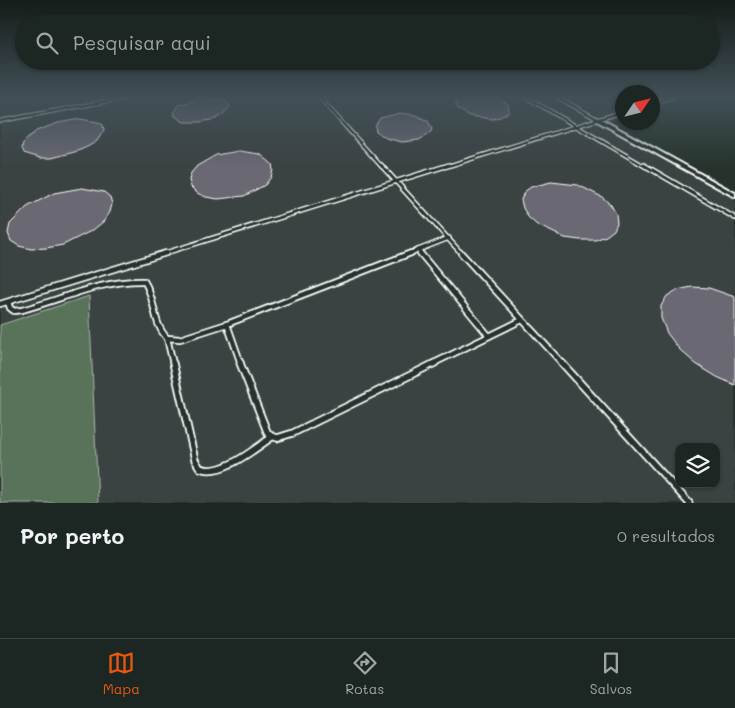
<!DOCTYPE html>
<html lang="pt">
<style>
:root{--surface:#1c2622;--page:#252e2a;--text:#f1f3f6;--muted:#a0a5a5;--line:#3a4340;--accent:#ea580c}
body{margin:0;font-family:Mali,sans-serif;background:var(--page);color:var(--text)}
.controls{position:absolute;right:15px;bottom:15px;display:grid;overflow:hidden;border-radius:10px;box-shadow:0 1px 4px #0004}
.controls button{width:45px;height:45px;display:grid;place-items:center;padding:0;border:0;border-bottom:1px solid var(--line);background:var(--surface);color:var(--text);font:25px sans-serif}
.compass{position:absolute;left:615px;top:85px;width:45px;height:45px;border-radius:50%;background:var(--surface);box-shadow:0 1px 4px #0004;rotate:55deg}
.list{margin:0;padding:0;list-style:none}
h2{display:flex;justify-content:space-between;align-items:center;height:65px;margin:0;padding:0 20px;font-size:21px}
h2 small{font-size:16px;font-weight:400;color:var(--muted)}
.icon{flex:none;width:28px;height:28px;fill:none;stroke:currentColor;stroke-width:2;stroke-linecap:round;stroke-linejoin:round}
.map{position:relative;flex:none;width:735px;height:503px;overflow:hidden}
.search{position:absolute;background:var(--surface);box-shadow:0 1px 4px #0004;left:15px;right:15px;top:15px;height:55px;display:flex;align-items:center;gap:12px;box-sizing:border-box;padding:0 18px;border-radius:28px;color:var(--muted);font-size:19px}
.sheet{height:135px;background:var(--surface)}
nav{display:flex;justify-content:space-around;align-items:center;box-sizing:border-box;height:70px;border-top:1px solid var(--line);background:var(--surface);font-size:14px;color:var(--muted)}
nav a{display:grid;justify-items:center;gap:2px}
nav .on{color:var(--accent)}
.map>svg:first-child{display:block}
</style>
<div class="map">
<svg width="735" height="503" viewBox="0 0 735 503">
<rect width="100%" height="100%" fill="#26332d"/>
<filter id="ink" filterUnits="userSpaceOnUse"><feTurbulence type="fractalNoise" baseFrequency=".02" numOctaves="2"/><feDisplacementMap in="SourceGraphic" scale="10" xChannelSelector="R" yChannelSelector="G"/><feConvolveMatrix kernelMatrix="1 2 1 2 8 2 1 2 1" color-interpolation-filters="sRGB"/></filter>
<g filter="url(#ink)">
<!-- built -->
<path fill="#3b4342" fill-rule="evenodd" d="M0,97H622V117L608,122L735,192V503H98L89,296L0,325ZM679,447H716V484H679Z"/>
<!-- green -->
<polygon fill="#58735a" stroke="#acb9ac" points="89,296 98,503 0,503 0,325"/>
<!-- building -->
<g fill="#6b6773" stroke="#fff">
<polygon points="462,97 498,98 508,104 509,112 500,117 493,119 469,116 458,109 456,106 456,102"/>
<polygon points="200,98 221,99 229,104 229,108 222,115 216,119 200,122 184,122 175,116 174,113 179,105"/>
<polygon points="400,113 416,115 428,121 432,129 430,133 419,140 402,142 386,138 376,131 375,126 380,118"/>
<polygon points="80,119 98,122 103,125 104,130 97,141 89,146 78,151 52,158 40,158 24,153 22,148 23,143 36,131 58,123"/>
<polygon points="239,151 260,154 272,164 273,170 271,177 265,185 244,196 218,199 206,197 197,193 191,187 189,180 191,173 197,166 216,155"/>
<polygon points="551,182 578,185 602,197 611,205 616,214 617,223 614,230 606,236 595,240 580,240 565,238 537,225 528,217 523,208 521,200 524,192 531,187"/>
<polygon points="82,188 104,192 110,197 112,204 110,212 104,221 93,230 63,245 46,248 31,249 19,246 11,241 8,233 10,224 27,207 54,193"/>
<polygon points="692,287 709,288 735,297 735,385 717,377 696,364 679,349 667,333 661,318 661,306 667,296 677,290"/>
</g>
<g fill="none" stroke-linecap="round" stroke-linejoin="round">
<defs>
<g id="lane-far3">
<polyline points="319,97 382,167"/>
<polyline points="526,97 646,167"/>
<polyline points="557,97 599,120"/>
<polyline points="652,103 672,97"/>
<polyline points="0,121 130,97"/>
<polyline points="445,167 622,112"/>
</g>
<g id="lane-far2">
<polyline points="381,165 462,254"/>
<polyline points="644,165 735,218"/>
<polyline points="418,250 421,254"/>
<polyline points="162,254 449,165"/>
<polyline points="408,254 449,238"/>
</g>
<g id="lane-far1">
<polyline points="420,253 489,336"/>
<polyline points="461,253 563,364"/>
<path d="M8,302L10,308L14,311L22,310C63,299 101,280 144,281C156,298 152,323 167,338L180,339L227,324"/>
<polyline points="0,304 166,253"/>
<polyline points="167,338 173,364"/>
<polyline points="241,364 227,324 411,253"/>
<polyline points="432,364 522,320"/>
</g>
<g id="lane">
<path d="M173,363L195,460L200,468C222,477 254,449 272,437"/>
<polyline points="240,363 268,434 277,438 293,433 435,363"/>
<polyline points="562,363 689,503"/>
</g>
<polygon id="street" points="597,119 601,119 735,193 735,197 597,121"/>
</defs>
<!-- lane-far3 casing -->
<use href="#lane-far3" stroke="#fff" stroke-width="5"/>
<!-- lane-far2 casing -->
<use href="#lane-far2" stroke="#fff" stroke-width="6"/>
<!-- lane-far1 casing -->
<use href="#lane-far1" stroke="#fff" stroke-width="8"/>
<!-- lane casing -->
<use href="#lane" stroke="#fff" stroke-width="9"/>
<!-- street casing -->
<use href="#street" stroke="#fff" stroke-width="4"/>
<!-- lane-far3 -->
<use href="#lane-far3" stroke="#26332d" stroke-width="2.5"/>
<!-- lane-far2 -->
<use href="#lane-far2" stroke="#26332d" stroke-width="3"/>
<!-- lane-far1 -->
<use href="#lane-far1" stroke="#26332d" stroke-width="4.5"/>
<!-- lane -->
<use href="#lane" stroke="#26332d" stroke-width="5.5"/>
<!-- street -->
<use href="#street" fill="#26332d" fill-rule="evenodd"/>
</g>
</g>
<!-- sky -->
<linearGradient id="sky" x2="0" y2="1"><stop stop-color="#151c19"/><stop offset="0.58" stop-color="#415057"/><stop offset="1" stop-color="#415057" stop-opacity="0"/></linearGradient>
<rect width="735" height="167" fill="url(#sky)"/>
</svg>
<div class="controls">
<button><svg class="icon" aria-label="layers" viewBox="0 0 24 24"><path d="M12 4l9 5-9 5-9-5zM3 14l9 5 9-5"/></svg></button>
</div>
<svg class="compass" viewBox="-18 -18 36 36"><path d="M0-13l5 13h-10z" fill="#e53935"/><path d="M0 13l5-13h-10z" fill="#a0a5a5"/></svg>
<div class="search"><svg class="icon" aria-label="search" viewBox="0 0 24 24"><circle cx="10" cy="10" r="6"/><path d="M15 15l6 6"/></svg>Pesquisar aqui</div>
</div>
<section class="sheet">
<h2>Por perto<small>0 resultados</small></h2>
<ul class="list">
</ul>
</section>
<nav>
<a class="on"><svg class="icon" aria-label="map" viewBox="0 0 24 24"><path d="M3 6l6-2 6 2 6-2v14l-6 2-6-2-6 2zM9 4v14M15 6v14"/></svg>Mapa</a>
<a><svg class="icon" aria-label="directions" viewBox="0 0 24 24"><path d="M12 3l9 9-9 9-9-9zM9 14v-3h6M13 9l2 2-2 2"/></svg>Rotas</a>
<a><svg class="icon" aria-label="saved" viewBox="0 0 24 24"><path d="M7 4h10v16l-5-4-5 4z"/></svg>Salvos</a>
</nav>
